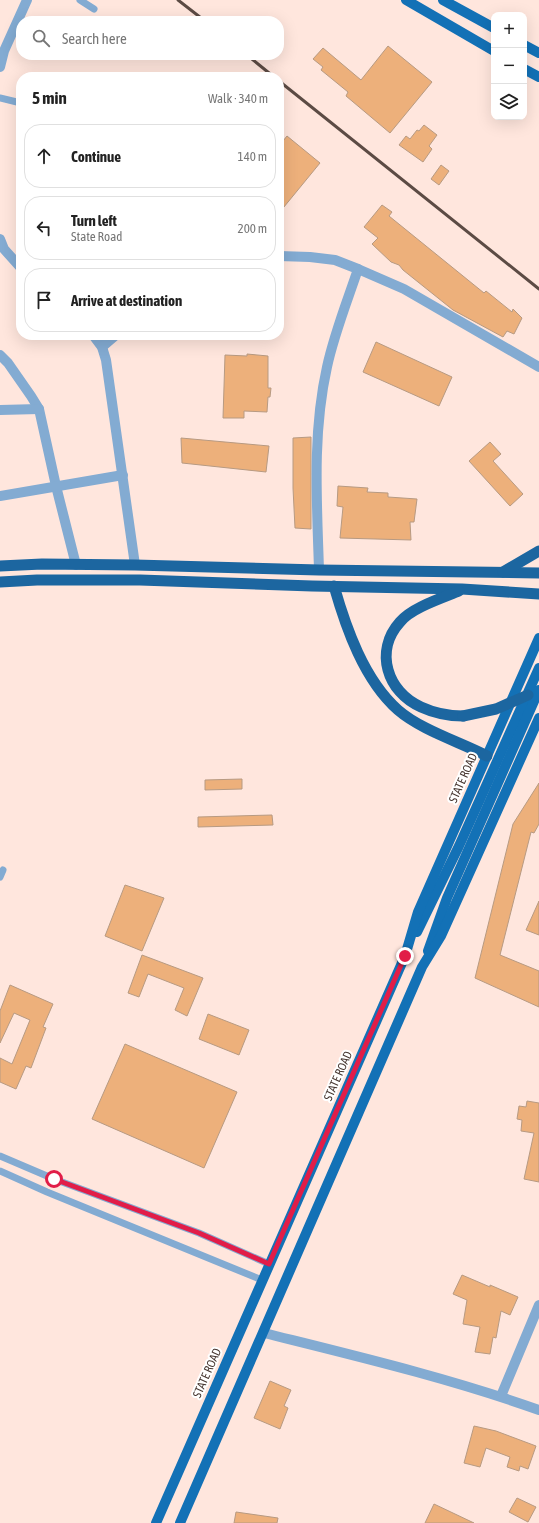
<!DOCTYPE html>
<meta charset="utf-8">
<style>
:root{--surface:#fff;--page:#f6f6f6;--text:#222;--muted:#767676;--line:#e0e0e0}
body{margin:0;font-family:"Asap Condensed",sans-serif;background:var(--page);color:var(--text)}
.controls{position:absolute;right:12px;top:12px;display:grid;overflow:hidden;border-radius:8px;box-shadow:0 4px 16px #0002}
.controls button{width:36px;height:36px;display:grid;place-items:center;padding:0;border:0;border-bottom:1px solid var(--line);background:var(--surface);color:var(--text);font:20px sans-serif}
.stop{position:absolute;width:12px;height:12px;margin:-9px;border:3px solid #e11d48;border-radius:50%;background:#fff}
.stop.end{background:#e11d48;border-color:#fff;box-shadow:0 1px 4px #0008}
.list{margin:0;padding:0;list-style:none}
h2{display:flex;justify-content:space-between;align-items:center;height:52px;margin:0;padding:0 16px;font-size:17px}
h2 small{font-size:13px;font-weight:400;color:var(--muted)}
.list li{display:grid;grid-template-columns:26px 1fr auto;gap:12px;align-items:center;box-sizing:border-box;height:64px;margin:0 8px 8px;padding:0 8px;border:1px solid var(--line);border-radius:16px}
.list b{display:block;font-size:15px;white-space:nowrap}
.list p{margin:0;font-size:13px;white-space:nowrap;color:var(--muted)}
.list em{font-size:13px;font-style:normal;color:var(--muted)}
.icon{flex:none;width:22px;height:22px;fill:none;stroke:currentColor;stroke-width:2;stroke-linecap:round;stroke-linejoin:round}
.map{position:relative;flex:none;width:539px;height:1523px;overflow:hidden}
.search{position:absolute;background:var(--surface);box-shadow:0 4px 16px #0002;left:16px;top:16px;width:268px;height:44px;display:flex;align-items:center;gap:10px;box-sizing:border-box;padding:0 14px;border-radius:16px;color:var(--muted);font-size:15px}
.panel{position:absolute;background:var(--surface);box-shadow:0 4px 16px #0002;left:16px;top:72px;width:268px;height:268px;border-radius:16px}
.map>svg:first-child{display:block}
</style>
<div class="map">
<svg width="539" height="1523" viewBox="0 0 539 1523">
<rect width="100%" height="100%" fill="#ffe6dd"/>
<!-- building -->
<g fill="#edb07b" stroke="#b79a82">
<polygon points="388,46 432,82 390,133 346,96 348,92 321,70 323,67 313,59 323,48 361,80"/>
<polygon points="424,125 437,135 429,146 432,149 423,162 399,145 406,136 410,139 417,130 419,131"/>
<polygon points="287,136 320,163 279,213 279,146"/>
<polygon points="441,165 449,171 439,185 431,179"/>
<polygon points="382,205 392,212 389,216 484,293 486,291 512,312 513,309 522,318 514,334 507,331 503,337 453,310 403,270 399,265 391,262 372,244 378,238 364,227"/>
<polygon points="376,342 452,377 439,406 363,372"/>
<polygon points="247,354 268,356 268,388 271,388 270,397 268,397 267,412 244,411 244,418 223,418 225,355 247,356"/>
<polygon points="311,437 311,529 295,528 293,488 293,438"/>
<polygon points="181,438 269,446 266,472 182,463"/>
<polygon points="490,442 501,454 493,461 523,494 510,506 469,461"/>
<polygon points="338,486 368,488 367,492 388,493 388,497 417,499 414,522 410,522 411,540 340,538 343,507 337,506"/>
<polygon points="242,779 242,789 205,790 205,780"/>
<polygon points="539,783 539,824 534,833 531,832 500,955 539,971 539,1007 475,978 513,824"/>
<polygon points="272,815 273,825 198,827 198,817"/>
<polygon points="125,885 164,898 142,951 105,936"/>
<polygon points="539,901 539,935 526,930"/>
<polygon points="142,955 203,978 187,1016 175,1010 184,988 148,974 139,997 128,993"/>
<polygon points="10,985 53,1004 43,1027 46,1028 31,1068 26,1066 16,1089 0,1082 0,1058 12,1064 30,1020 14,1013 0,1043 0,1011"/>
<polygon points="208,1014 249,1030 239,1055 199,1039"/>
<polygon points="125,1044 237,1092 204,1168 92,1119"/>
<polygon points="527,1101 539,1103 539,1182 524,1179 534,1133 521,1131 522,1120 517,1119 519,1106 526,1107"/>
<polygon points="462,1275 490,1287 490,1285 518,1297 510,1315 501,1311 496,1338 493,1337 490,1354 475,1352 480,1327 463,1324 467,1300 453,1294"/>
<polygon points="270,1381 291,1390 284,1406 288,1408 280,1429 254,1418"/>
<polygon points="474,1426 496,1431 536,1446 528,1469 520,1466 519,1471 507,1467 510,1457 486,1448 480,1467 464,1463"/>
<polygon points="517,1498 536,1507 528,1522 509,1512"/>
<polygon points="434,1504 474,1523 425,1523"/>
<polygon points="236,1512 278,1518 277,1523 234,1523"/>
</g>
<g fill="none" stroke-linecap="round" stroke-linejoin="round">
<!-- service -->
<g stroke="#83abd2" stroke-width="7">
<polyline points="80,0 94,9"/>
<polyline points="0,98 21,103"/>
<polyline points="0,877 3,870"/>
<polyline points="0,1156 54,1179 199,1233 269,1264"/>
<polyline points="0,1171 47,1192 262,1280"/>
</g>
<!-- minor -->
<g stroke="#83abd2" stroke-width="10">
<polyline points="0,67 4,51 27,0"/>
<polyline points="0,239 4,249 21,268"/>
<path d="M279,256L310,257L335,260L358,269C347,302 334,334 327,367C312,434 317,503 319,570"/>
<polyline points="358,269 404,289 539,367"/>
<polyline points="93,335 102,347 106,360 135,565"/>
<polyline points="102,347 116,335"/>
<polyline points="0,355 8,363 31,396 39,409 56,486 76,565"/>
<polyline points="0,410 39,409"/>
<polyline points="0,496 123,475"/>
<path d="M264,1333C356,1356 449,1378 539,1410"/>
<polyline points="501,1396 539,1305"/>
</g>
<!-- primary -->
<g stroke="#1371b6" stroke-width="10">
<polyline points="406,0 494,51"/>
<polyline points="443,0 494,28"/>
<polyline points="524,45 539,53"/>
<polyline points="524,69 539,77"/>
<polyline points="417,932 459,846 539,668"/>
<polyline points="428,951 447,898 539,690"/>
<polyline points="156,1523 405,956 418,912 539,638"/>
<polyline points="180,1523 422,967 441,936 539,718"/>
</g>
<!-- trunk -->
<g stroke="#1c66a0" stroke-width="11">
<polyline points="0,566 42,564 135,565 319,570 539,573"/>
<polyline points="503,572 539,551"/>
<polyline points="0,582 37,580 140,580 312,586 462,589 539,594"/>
<path d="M334,586C346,628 364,680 398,710C421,730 460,742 487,756"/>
<path d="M459,591C442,598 411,608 400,622C374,651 387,692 421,707C434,713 449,716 463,716"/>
</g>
<!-- rail -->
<g stroke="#5c4b44" stroke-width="3">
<polyline points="178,0 205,21"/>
<polyline points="247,55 274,77"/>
<polyline points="279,81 539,289"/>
</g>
<!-- trunk-bridge -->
<polyline stroke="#1c66a0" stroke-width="11" points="463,716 496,709 528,695"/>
</g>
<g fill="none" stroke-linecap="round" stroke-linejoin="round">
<!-- route -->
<polyline stroke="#e11d48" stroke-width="5" points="54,1179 199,1233 269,1264 405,956"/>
</g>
<g text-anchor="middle" stroke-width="4" stroke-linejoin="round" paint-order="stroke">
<!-- street labels -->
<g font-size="12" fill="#473731" stroke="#fff">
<text transform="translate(463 778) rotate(-66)" y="4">STATE ROAD</text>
<text transform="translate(338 1076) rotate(-66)" y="4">STATE ROAD</text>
<text transform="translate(207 1373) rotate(-66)" y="4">STATE ROAD</text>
</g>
</g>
</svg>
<div class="controls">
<button>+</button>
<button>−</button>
<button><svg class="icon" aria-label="layers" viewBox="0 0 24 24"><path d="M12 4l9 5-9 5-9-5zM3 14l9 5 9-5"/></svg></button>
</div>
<div class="stop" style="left:54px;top:1179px"></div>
<div class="stop end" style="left:405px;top:956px"></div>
<div class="search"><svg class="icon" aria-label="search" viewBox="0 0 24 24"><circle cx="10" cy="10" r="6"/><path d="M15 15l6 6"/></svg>Search here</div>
<section class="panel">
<h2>5 min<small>Walk · 340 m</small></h2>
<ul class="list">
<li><svg class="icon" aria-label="ahead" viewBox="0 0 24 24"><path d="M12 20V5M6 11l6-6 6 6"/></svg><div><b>Continue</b></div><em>140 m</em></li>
<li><svg class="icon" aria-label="left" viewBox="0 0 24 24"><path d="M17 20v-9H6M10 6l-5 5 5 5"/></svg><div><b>Turn left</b><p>State Road</p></div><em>200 m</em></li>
<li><svg class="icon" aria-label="arrive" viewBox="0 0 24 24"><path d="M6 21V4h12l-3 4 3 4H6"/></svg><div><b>Arrive at destination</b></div></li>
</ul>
</section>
</div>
